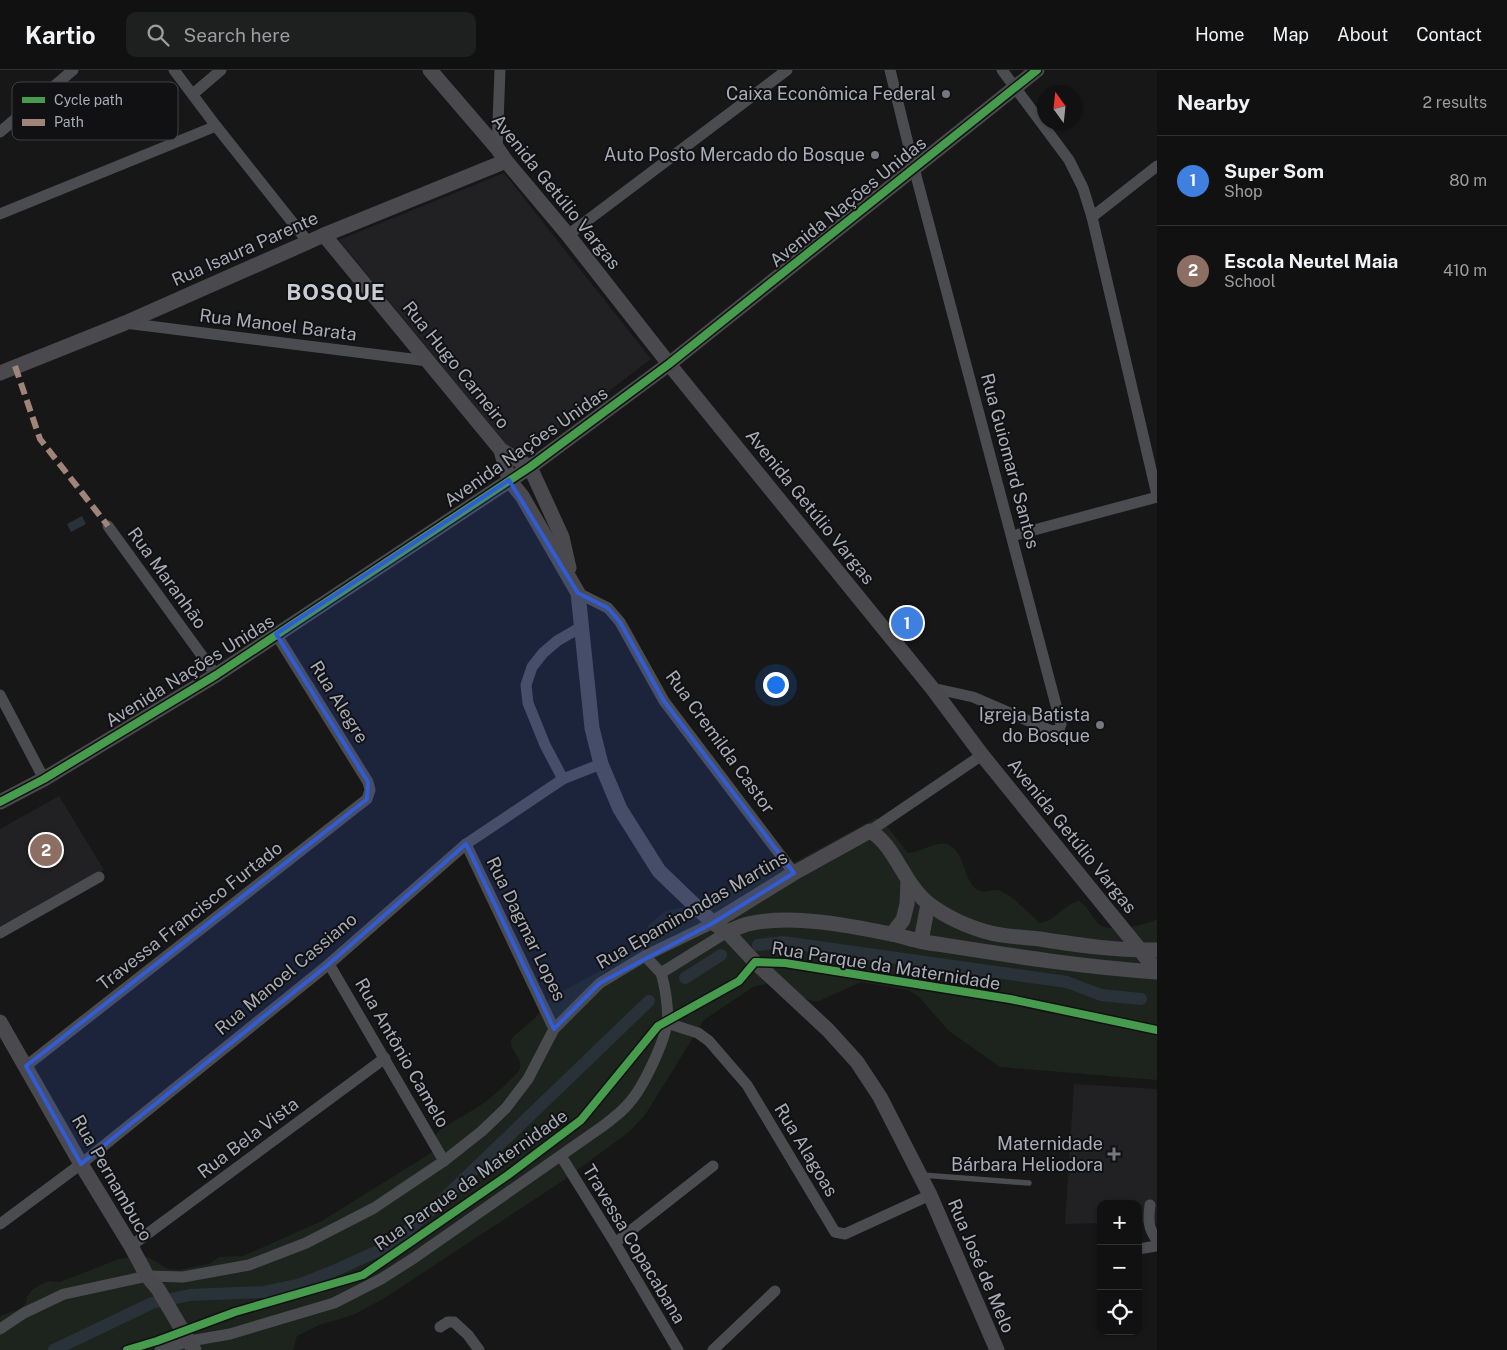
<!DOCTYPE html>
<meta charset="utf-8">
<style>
:root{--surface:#111;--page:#1e1f1f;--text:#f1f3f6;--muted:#9c9d9f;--line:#303131;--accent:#b45309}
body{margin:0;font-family:"Public Sans",sans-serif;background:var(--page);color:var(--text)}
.controls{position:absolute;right:15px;bottom:15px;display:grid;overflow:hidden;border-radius:10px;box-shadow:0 1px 4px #0004}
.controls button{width:45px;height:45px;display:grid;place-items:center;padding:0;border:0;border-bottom:1px solid var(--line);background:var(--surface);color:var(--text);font:25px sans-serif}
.compass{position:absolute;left:1037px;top:15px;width:45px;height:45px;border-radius:50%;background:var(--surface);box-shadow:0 1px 4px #0004;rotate:345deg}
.you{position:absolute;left:775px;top:614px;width:18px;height:18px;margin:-12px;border:4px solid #fff;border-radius:50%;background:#1a73e8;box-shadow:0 0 0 8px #1a73e833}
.badge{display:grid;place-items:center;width:32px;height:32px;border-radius:50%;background:var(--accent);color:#fff;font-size:16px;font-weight:700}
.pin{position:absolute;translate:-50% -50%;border:2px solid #fff;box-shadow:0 1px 5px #0006}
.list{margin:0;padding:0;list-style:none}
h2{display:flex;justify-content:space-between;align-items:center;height:65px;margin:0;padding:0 20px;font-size:21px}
h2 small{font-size:16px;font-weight:400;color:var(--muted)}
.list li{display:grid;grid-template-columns:32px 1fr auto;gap:15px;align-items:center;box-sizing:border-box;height:90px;padding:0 20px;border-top:1px solid var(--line)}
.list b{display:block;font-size:19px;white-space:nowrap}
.list p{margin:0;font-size:16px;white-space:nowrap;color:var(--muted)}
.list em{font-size:16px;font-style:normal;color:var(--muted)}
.icon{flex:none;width:28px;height:28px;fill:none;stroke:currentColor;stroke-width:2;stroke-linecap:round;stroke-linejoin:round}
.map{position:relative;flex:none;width:1157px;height:1280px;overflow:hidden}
header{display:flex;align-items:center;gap:30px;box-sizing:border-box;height:70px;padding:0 25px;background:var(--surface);border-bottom:1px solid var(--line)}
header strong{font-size:24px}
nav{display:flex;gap:28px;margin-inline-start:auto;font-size:18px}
.search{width:350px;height:45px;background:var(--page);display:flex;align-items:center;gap:12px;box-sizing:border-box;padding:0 18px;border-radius:10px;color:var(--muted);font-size:19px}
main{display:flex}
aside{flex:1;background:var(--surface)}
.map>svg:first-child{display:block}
</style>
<header>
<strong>Kartio</strong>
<div class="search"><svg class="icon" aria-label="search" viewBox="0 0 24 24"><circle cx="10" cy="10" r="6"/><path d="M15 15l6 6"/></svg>Search here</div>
<nav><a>Home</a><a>Map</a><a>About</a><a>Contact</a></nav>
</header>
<main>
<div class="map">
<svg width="1157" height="1280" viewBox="0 0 1157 1280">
<rect width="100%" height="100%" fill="#171717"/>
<!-- built -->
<g fill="#212123">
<polygon points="504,103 651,289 529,382 512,382 339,170"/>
<polygon points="59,726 104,800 0,856 0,759"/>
<polygon points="1074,1014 1157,1019 1157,1153 1138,1153 1138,1134 1101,1134 1101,1153 1065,1154"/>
</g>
<!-- green -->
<path fill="#1d241e" d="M876,748L882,750L908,783C921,783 937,769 949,775C965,783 963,807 975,818C982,825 989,819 997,820C1008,821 1031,845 1040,853C1055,852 1064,834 1079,831C1089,837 1092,848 1100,855C1110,863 1146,855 1157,849V1010L1000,997L949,961L918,926L908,920L861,912L819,931C804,933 791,918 780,910L753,917L704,950L645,1045L629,1062L561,1112L383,1229L353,1245L319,1255L297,1266L293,1280H0V1246L22,1238L26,1233L27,1227L32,1220L40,1215L49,1211L60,1212L119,1189L140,1186L148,1187L168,1199L179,1200L209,1194L219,1187L243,1186L320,1152L428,1085L436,1079V1064L441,1059C466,1044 490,1032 510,1010C514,1006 519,1002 520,998C523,986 504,977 514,966L535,948L550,928L642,878L646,872L648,856L665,841L706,833L767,797L795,792Z"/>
<!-- water -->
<polygon fill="#2a3239" points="82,446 86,454 71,462 67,454"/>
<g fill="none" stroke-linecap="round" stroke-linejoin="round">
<!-- canal -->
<g stroke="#2a3239" stroke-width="12">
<polyline points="758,875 783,872 1067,912 1101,925 1141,929"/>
<polyline points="685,908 721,885"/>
<polyline points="54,1280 152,1233 190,1225 264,1222 298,1215 336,1200 391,1175 437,1135 649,931"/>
</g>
<!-- lane -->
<polyline stroke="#4b4c50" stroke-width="5.5" points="922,1105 1029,1113"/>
<!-- street -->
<g stroke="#4b4c50" stroke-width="11">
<polyline points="174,0 216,56 308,172"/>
<polyline points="890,0 914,98 1061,654 1059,660 1052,661 973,627 932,618"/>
<polyline points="1002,0 1069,90 1083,118 1092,147 1157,425"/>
<polyline points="193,24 221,0"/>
<polyline points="0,62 73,0"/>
<polyline points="497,78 500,0"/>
<polyline points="0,144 216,56"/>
<polyline points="1092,147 1157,96"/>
<polyline points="568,165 787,0"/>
<polyline points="125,253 428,291"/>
<polyline points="108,456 216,605"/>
<polyline points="1012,466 1157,427"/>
<polyline points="578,523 608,538 620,552 664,631 794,803"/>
<polyline points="0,625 44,709"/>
<polyline points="563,709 545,675 528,633 526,615 532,597 543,583 557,571 581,557"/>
<polyline points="870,761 982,685"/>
<polyline points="466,774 554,959"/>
<polyline points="0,863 99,807"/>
<polyline points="645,886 661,903"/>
<polyline points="329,894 444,1091"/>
<polyline points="667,953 698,963 709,971 747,1015 835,1162 845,1164 930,1125"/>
<polyline points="26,996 367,729 370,720 368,712 276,564"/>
<polyline points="561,1086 615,1173 678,1280"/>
<path d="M1150,1135C1148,1149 1148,1159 1157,1170"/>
<polyline points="0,1154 81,1094 329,894 466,774 563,709 601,694"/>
<polyline points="615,1173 713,1096"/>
<polyline points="131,1176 385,988"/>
<polyline points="1138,1179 1157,1176"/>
<polyline points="440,1257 448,1252 454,1252 468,1265 479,1280"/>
<polyline points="0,1259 24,1243 64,1224 147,1206 183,1207 249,1195 306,1173 374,1138 444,1091 482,1061 506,1038 528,1009 554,959 600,913 645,886 713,853"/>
<path d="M160,1280L190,1271L230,1264L334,1233L381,1209L414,1188L603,1056C612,1049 622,1042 629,1033C643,1018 664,973 667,953C669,940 665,916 661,903L727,862"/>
<polyline points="713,1280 775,1221"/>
</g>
<!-- secondary -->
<g stroke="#4a4a4e" stroke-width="15">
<polyline points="430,0 497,78 506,91 568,165 669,294 932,618 982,685 1157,901"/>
<polyline points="324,165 501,380 530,397 562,467 569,498"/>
<polyline points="0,303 125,253 324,165 506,91"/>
<polyline points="501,380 509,410 522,426 578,523 592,658 601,694 620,739 659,801 713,853 727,862 755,892 828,960 857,992 880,1027 930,1125 997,1280"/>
<polyline points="0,732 44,709 216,605 530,397 669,294 1037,0"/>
<path d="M713,853L794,803L870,761C895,775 904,815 929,834C946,847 970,858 991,863C1007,867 1024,867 1040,869C1078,875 1118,881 1157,880"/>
<path d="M727,862C733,860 740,856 748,854C791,844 847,855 891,864C902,866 913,870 924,872C1001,884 1079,897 1157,902"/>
<polyline points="892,864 903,850 907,834 908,811"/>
<polyline points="921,871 928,834"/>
<polyline points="0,952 81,1094 131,1176 147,1206 158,1219 194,1280"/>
</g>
<!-- quiet -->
<polyline stroke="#a18479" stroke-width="6" stroke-dasharray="12 6" stroke-linecap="butt" points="15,296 40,369 108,456"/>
<defs>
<g id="cycleway">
<polyline points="0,732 44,709 216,605 530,397 669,294 1037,0"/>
<polyline points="127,1280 157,1271 235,1242 363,1205 508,1105 581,1050 658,956 739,911 755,892 785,893 1010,929 1157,960"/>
</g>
</defs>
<!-- cycleway casing -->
<use href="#cycleway" stroke="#111113" stroke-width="11"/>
<!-- cycleway -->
<use href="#cycleway" stroke="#469c4c" stroke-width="8"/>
</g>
<!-- marked area -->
<path fill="#325cd3" fill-opacity="0.2" stroke="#325cd3" stroke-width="4" stroke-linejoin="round" d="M509,410L578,523L608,538L620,552L664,631L794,803L713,853L600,913L554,959L466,774L329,894L81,1094L26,996L367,729L368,712L276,564Z"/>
<!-- markers -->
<g fill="#757880" stroke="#111113" stroke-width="2">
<circle cx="946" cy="24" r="5"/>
<circle cx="875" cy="85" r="5"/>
<circle cx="1100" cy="655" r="5"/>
<path d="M1111.5 1076.5h5v5h5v5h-5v5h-5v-5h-5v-5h5z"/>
</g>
<g text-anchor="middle" stroke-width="4" stroke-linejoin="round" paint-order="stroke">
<!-- poi labels -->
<g font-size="18" fill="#a8adb8" stroke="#111113" text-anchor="end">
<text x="936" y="30">Caixa Econômica Federal</text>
<text x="865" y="91">Auto Posto Mercado do Bosque</text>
<text x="1090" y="651">Igreja Batista<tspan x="1090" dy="21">do Bosque</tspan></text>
<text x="1103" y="1080">Maternidade<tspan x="1103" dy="21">Bárbara Heliodora</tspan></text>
</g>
<!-- street labels -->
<g font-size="18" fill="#a8adb8" stroke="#111113">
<text transform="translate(556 122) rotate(51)" y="6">Avenida Getúlio Vargas</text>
<text transform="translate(848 132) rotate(-39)" y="6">Avenida Nações Unidas</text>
<text transform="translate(245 179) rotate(-24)" y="6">Rua Isaura Parente</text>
<text transform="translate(278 255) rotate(7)" y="6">Rua Manoel Barata</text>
<text transform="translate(456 295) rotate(51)" y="6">Rua Hugo Carneiro</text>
<text transform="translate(526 377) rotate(-35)" y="6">Avenida Nações Unidas</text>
<text transform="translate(1010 391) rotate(75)" y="6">Rua Guiomard Santos</text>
<text transform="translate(810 437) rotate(51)" y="6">Avenida Getúlio Vargas</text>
<text transform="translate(167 508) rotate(54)" y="6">Rua Maranhão</text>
<text transform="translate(190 601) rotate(-32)" y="6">Avenida Nações Unidas</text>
<text transform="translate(339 632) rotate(58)" y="6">Rua Alegre</text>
<text transform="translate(720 672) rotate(54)" y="6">Rua Cremilda Castor</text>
<text transform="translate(1072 766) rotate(51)" y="6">Avenida Getúlio Vargas</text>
<text transform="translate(692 840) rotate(-30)" y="6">Rua Epaminondas Martins</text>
<text transform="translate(190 846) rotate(-38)" y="6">Travessa Francisco Furtado</text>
<text transform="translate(526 859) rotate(64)" y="6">Rua Dagmar Lopes</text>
<text transform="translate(886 896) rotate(9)" y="6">Rua Parque da Maternidade</text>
<text transform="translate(286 904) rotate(-40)" y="6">Rua Manoel Cassiano</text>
<text transform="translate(402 983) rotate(60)" y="6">Rua Antônio Camelo</text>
<text transform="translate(248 1068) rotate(-37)" y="6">Rua Bela Vista</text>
<text transform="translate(806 1080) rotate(59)" y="6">Rua Alagoas</text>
<text transform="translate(112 1108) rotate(60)" y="6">Rua Pernambuco</text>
<text transform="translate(471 1110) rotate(-35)" y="6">Rua Parque da Maternidade</text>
<text transform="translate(634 1174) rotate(59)" y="6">Travessa Copacabana</text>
<text transform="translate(981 1196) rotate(67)" y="6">Rua José de Melo</text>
</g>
<!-- district labels -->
<g font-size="22" font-weight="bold" letter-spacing="1" fill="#c9ccd4" stroke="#111113">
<text x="336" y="230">BOSQUE</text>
</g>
</g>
<!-- legend -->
<rect x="12" y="12" width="166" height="58" rx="8" fill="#111113" stroke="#3e4045" stroke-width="1"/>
<rect x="22" y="27" width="23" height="6" fill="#469c4c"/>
<rect x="22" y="49" width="23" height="7" fill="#a18479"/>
<g font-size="14" fill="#a8adb8">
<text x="54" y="35">Cycle path</text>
<text x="54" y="57">Path</text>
</g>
</svg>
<div class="controls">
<button>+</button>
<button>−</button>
<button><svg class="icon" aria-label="locate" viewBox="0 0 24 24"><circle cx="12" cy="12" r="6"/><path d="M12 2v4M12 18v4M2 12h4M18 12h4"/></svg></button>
</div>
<svg class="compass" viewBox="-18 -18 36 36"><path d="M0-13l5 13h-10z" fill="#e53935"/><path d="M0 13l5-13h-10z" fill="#9c9d9f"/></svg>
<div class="you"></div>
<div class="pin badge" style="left:907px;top:553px;background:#3f7fe0">1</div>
<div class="pin badge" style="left:46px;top:780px;background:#8d6e63">2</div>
</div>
<aside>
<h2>Nearby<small>2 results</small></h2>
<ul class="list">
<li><span class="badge" style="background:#3f7fe0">1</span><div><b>Super Som</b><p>Shop</p></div><em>80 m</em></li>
<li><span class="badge" style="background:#8d6e63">2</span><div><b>Escola Neutel Maia</b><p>School</p></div><em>410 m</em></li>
</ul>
</aside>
</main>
